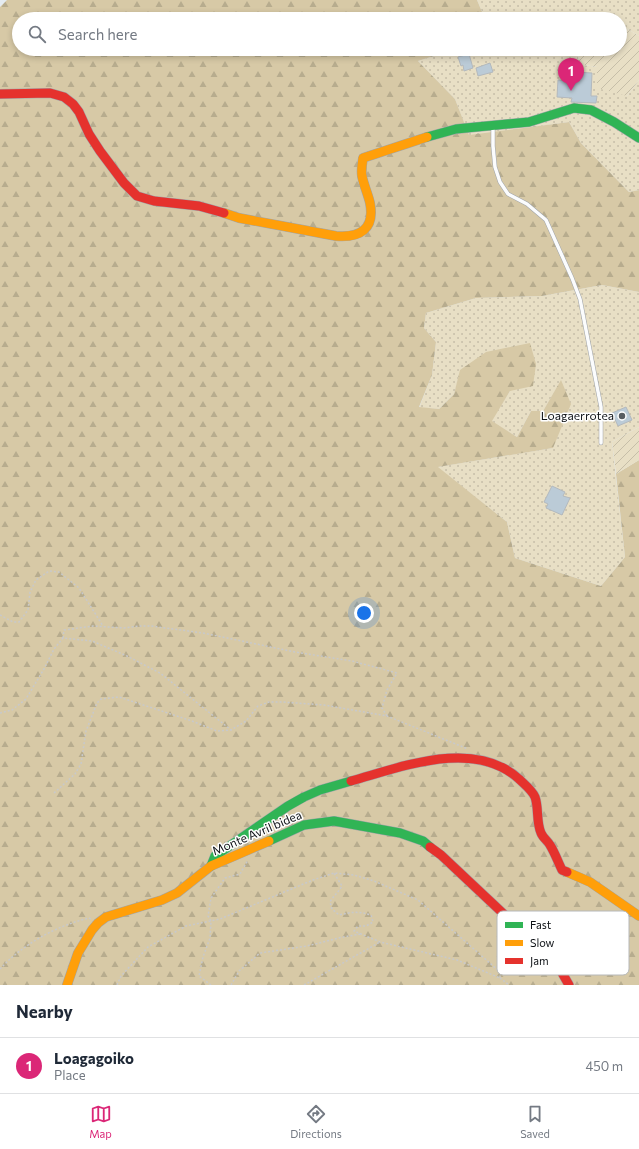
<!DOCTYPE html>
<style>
:root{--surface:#fff;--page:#f2f2f3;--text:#1f2937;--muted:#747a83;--line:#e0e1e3;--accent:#db2777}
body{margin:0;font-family:Commissioner,sans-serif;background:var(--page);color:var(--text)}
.you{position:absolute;left:364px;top:613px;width:14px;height:14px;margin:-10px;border:3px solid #fff;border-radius:50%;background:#1a73e8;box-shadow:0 0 0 6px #1a73e833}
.badge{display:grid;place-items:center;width:26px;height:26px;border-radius:50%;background:var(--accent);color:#fff;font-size:13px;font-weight:700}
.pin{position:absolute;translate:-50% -33px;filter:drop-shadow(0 1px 2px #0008)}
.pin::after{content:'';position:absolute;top:21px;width:14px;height:12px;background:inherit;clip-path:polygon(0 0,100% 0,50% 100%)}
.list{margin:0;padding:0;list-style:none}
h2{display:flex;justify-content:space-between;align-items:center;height:52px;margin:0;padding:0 16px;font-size:17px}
h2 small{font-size:13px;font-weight:400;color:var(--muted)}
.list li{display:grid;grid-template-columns:26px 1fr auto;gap:12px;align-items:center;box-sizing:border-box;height:56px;padding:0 16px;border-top:1px solid var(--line)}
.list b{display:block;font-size:15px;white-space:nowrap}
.list p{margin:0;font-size:13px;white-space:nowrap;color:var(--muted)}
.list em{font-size:13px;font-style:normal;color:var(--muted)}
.icon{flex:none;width:22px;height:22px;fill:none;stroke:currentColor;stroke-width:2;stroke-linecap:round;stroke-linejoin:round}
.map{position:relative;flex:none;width:639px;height:985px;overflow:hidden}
.search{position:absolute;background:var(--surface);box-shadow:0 2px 6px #0003;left:12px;right:12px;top:12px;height:44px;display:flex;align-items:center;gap:10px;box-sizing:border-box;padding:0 14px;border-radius:22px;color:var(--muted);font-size:15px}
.sheet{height:108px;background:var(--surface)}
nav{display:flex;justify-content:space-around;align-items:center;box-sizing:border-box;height:56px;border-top:1px solid var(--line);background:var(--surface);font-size:11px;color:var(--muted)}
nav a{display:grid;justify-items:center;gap:2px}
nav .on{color:var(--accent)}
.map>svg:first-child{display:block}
</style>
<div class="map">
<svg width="639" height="985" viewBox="0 0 639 985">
<defs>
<pattern id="grass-dots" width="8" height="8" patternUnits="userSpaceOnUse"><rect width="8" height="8" fill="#e8dfc5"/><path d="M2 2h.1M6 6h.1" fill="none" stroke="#c6bea8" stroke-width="1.8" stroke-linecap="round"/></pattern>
<pattern id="forest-firs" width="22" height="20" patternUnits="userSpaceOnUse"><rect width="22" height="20" fill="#d7c9a6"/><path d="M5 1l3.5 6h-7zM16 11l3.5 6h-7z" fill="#b7ac8e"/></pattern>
<pattern id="garden-furrows" width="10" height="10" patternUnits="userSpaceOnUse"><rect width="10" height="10" fill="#e8dfc5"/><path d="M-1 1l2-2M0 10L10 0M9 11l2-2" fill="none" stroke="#c6bea8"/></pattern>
</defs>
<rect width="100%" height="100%" fill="#e4ebf1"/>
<!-- grass -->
<g fill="url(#grass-dots)">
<polygon points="477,0 639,0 639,36 623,26 620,29 620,19 485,19"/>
<polygon points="456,49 579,49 578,64 597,67 627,96 639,80 639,190 629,192 581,143 569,122 469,136 455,99 418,61"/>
<polygon points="602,285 639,292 639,427 612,442 625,557 601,586 515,558 507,522 437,467 553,448 561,381 543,411 531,411 517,437 491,421 510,391 461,370 454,394 439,409 419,408 432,375 436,342 424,328 426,313 476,298 542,296"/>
</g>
<!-- forest -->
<polygon fill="url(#forest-firs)" points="7,0 477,0 485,19 19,19 19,49 456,49 418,61 455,99 469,135 569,122 581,143 629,192 639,190 639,292 602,285 542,296 476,298 426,313 424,328 436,342 432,375 419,407 439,409 454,394 460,370 486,352 530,343 536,364 533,386 510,391 492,421 517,437 531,411 543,411 561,380 571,404 553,448 438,467 507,522 515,558 601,586 625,557 616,474 639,460 639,985 0,985 0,7"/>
<!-- garden -->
<g fill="url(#garden-furrows)">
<polygon points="623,26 639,36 639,80 627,96 597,88 597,67 578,64 579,49 602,52 604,49 620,49 620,29"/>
<polygon points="639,427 639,460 616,474 612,442"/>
</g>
<!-- building -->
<g fill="#bbcbd7" stroke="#b3b9be">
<polygon points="469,54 473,68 464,71 463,65 461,66 458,57"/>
<polygon points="490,63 493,72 478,76 476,68"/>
<polygon points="574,72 592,73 591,96 597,96 596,103 571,102 572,98 557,97 558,80 573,81"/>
<polygon points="626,407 632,420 618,426 612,413"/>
<polygon points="552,486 565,492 563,496 570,498 562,515 546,508 548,504 544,502"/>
</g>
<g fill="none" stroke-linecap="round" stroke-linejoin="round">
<defs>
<polyline id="lane" points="493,127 493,146 495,167 500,182 508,194 527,204 546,220 572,278 580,299 601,407 601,443"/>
<g id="fast">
<polyline points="427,137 456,129 529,122 574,108 591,110 614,122 639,138"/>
<polyline points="269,841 304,825 334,821 400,833 423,841 430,847"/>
<polyline points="211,866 215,856 288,806 304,797 320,790 351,781"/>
</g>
<g id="slow">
<path d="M224,213L239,218L336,236C360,238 375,229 370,203C368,194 364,186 362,176C361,170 362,164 363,158L427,137"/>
<polyline points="567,872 590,882 639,916"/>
<polyline points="67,985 78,953 92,930 98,923 106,917 162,900 177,893 211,866 269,841"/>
</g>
<g id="jam">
<polyline points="0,94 50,93 64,97 73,104 79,112 89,134 100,151 124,183 137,196 154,201 199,206 224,213"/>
<path d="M351,781C402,767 474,738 519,779C524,784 532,790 535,797C539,808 536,822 541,833C543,838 548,841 550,845C555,853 558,862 562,870L567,872"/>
<polyline points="430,847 441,855 557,964 569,985"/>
</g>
</defs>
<!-- lane casing -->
<use href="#lane" stroke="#a0a5aa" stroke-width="4.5"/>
<!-- fast casing -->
<use href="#fast" stroke="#a0a5aa" stroke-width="10"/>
<!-- slow casing -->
<use href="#slow" stroke="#a0a5aa" stroke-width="10"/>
<!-- jam casing -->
<use href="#jam" stroke="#a0a5aa" stroke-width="10"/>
<!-- path -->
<g stroke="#c8c9cb" stroke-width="1.5" stroke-dasharray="2 2" stroke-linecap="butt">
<polyline points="0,615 13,622 19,622 28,610 30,592 36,580 49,571 59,572 79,588 103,626"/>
<polyline points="63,638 64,630 93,626 124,628 139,626 151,626 203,633 295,652 352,661 397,673 387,690 382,708 387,716"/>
<polyline points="0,713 12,710 26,699 44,669 54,649 63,638 92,641 127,656 160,673 231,730"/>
<polyline points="54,793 75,774 81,764 86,731 97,703 101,699 119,697 192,721 217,731 231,730 246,721 258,706 269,702 282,702 324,705 387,716 468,749"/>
<path d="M0,969C23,944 56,926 89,918L91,919"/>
<polyline points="500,978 509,985"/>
<path d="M117,985L121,976L148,947L186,926L220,919L313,880L334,873L354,875L374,881L418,900L500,972V978L457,960L380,942L354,931L358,926H366L373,922L371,915C358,911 352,912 339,915L332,909L330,902C333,896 338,893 342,886L334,873"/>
<polyline points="211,985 199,976 203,957 210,938 211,921 208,916 211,898 225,878 240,874 248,860"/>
<polyline points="231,985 239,971 260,953 307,946 343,937 361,934"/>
<polyline points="304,985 380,942"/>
</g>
<!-- lane -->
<use href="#lane" stroke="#fbfcfd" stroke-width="3.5"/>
<!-- fast -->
<use href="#fast" stroke="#30b455" stroke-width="9"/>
<!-- slow -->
<use href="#slow" stroke="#ff9f0a" stroke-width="9"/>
<!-- jam -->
<use href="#jam" stroke="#e5322d" stroke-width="9"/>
</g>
<!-- markers -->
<circle fill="#585d62" stroke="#fff" stroke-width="1.5" cx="622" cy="416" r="4"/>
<g text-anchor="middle" stroke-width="3" stroke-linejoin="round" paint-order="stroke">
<!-- poi labels -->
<g font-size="12" fill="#0d1115" stroke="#fff" text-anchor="end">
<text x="614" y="420">Loagaerrotea</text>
</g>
<!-- street labels -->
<g font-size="12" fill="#0d1115" stroke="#fff">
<text transform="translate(257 833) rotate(-23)" y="4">Monte Avril bidea</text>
</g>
</g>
<!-- legend -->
<rect x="497" y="911" width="132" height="64" rx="6" fill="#fff" stroke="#b6b8b9" stroke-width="1"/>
<rect x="505" y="922" width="18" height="6" fill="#30b455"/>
<rect x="505" y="940" width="18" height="6" fill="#ff9f0a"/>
<rect x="505" y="958" width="18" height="6" fill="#e5322d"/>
<g font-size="11" fill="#0d1115">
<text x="530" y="929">Fast</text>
<text x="530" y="947">Slow</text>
<text x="530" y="965">Jam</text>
</g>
</svg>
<div class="you"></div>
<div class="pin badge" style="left:571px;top:91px">1</div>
<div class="search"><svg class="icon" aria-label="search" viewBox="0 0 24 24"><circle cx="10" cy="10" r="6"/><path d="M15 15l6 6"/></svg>Search here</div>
</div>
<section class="sheet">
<h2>Nearby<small></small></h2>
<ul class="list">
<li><span class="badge">1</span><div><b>Loagagoiko</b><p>Place</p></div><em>450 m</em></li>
</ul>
</section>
<nav>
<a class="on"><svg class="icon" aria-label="map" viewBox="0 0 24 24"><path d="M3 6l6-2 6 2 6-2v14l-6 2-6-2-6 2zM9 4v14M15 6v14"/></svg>Map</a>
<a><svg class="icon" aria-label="directions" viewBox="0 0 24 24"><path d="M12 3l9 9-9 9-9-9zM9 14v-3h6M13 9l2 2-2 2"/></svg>Directions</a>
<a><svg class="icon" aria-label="saved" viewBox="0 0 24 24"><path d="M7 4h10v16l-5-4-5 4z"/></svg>Saved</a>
</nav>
